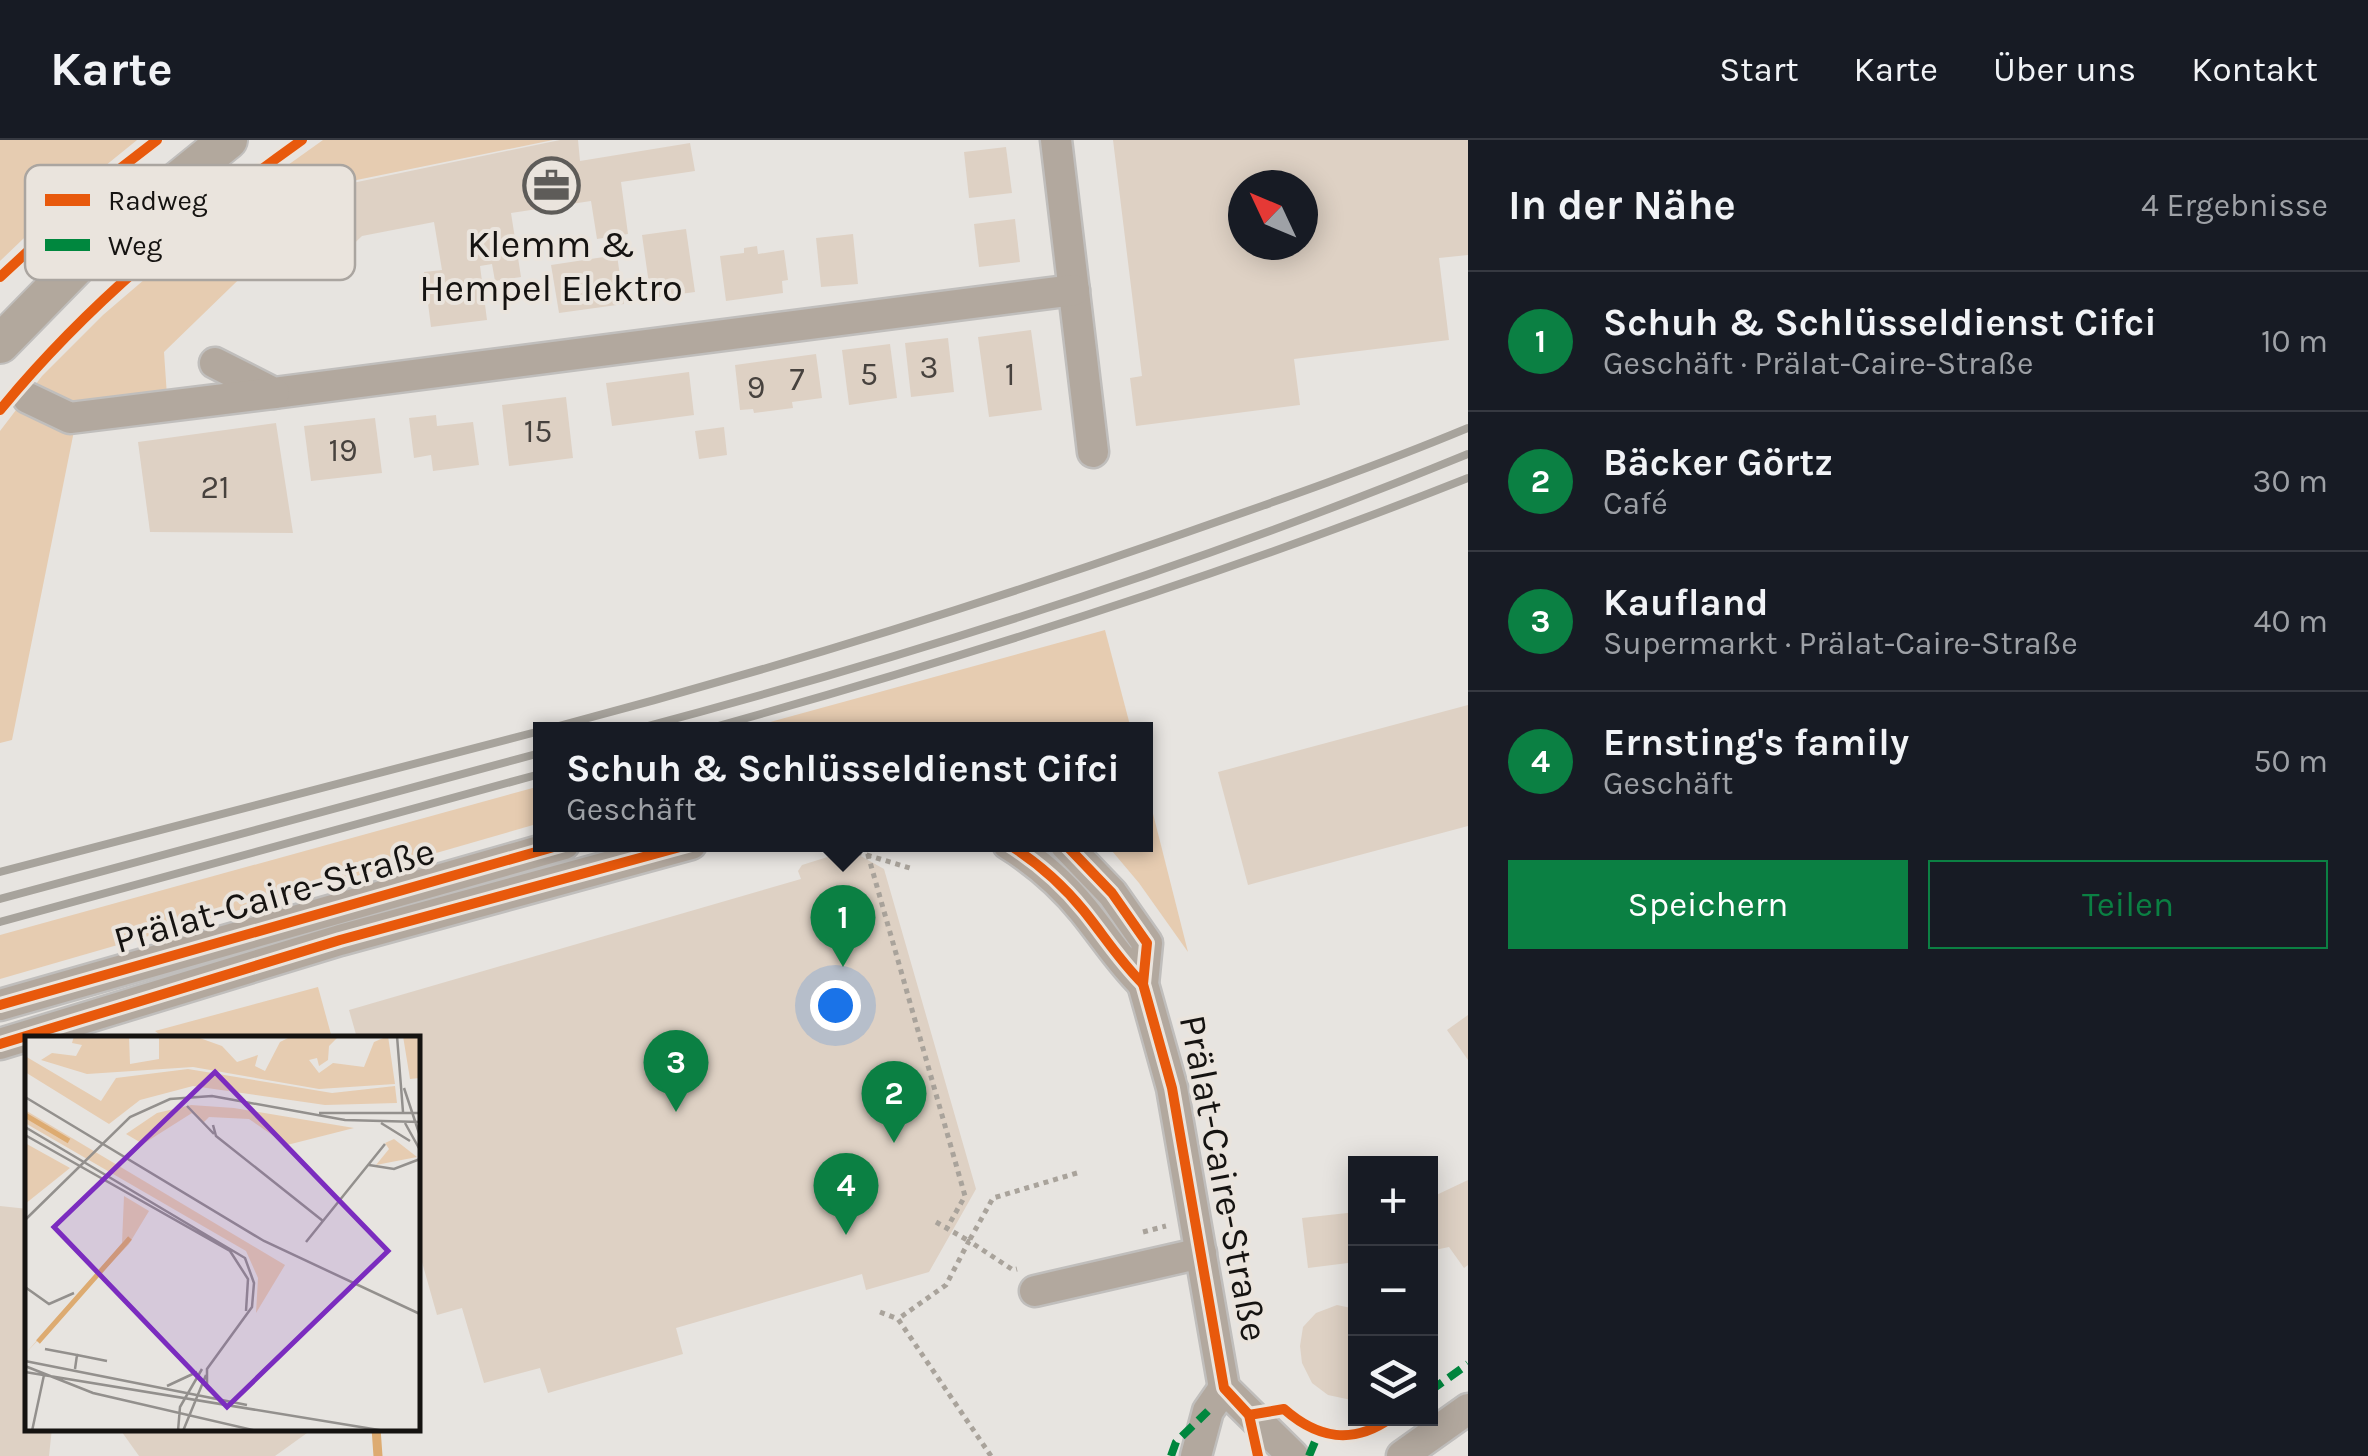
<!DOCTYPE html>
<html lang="de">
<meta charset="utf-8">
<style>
:root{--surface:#171b24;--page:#20242c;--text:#f1f3f6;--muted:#9ea1a6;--line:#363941;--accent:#0b8043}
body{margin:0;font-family:Karla,sans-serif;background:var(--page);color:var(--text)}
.controls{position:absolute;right:30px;bottom:30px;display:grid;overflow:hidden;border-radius:0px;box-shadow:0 5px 25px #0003}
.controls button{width:90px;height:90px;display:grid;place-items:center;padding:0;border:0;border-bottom:2px solid var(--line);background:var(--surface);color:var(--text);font:50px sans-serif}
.compass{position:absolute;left:1228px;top:30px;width:90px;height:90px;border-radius:50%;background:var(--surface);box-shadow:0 5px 25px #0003;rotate:314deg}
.you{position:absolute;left:835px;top:865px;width:35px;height:35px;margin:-25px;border:8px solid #fff;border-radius:50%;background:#1a73e8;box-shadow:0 0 0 15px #1a73e833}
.badge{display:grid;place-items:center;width:65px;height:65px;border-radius:50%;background:var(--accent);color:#fff;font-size:32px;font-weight:700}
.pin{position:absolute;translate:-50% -82px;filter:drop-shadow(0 2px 5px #0008)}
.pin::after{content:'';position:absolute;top:52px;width:35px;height:30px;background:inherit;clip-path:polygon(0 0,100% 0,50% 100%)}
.popup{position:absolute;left:533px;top:582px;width:620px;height:130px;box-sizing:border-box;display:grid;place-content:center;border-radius:0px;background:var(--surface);filter:drop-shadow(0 2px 8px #0005);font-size:32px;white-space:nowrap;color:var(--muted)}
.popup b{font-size:38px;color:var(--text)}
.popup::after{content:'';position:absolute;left:50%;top:100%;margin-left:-20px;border:20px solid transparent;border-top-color:var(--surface)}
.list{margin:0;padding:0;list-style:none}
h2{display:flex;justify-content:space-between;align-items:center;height:130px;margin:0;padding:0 40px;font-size:42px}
h2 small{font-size:32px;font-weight:400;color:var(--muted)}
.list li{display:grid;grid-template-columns:65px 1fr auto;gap:30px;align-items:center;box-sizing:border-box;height:140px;padding:0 40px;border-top:2px solid var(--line)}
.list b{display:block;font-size:38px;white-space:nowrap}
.list p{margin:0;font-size:32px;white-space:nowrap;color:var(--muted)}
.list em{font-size:32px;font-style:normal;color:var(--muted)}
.actions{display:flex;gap:20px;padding:30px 40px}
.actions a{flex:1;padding:22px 0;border:2px solid var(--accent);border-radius:0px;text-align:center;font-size:35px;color:var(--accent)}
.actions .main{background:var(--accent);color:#fff}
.icon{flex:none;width:55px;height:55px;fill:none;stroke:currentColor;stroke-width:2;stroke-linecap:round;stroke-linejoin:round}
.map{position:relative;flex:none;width:1468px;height:1316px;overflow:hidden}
header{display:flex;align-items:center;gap:60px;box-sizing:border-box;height:140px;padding:0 50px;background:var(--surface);border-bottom:2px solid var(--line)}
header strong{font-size:48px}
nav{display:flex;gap:55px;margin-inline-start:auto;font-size:35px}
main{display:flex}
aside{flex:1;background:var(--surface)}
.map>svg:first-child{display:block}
</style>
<header>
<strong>Karte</strong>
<nav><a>Start</a><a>Karte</a><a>Über uns</a><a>Kontakt</a></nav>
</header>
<main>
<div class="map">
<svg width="1468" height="1316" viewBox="0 0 1468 1316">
<rect width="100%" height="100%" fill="#e7e4e0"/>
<!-- green -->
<g fill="#e6ccb1">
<polygon points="0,0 137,0 68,56 0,121"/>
<polygon points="323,0 553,0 337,44 164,212 167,256 79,266 12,600 0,603 0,291 42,236 103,175 229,67"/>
<polygon points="1105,490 1131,589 745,589"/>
<polygon points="540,646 540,683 0,839 0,795"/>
<polygon points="1146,646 1188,812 1139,743 1107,705 1146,704"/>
<polygon points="318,847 332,898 164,898 155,891"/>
</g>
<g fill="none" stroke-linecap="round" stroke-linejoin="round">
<!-- stream -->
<polyline stroke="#ddab71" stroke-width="9" points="376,1288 378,1316"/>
</g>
<!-- building -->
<g fill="#ded1c4" fill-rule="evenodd">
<polygon points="560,0 578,0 580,21 690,3 695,31 621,42 628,94 597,99 591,61 511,73 521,137 495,141 492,124 480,126 487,180 431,187 424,132 442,130 434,82 362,96 323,133 284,96 338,46"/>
<path d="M1113,0H1468V115L1439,118L1449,200L1294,219L1300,265L1136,286L1130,238L1142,236ZM1243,45H1303V105H1243Z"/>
<polygon points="1006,7 1012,53 969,58 964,12"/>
<polygon points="1015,79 1020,122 979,127 974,84"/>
<polygon points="686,89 695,152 651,158 642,95"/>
<polygon points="853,94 858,144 821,147 816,98"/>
<polygon points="757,106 758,114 784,110 788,140 782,141 783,153 726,161 720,116 744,113 744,108"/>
<polygon points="617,115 624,164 559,173 551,125"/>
<polygon points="1031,190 1042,270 989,277 978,197"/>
<polygon points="948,198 954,252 911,257 905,203"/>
<polygon points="890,204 897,258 849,265 842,210"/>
<polygon points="816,214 822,258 792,262 793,268 754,273 753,269 740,270 735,225"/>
<polygon points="689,232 694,275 612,286 606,243"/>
<polygon points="566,257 573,318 509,326 502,265"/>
<polygon points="436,275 437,286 473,282 479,325 433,331 431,315 414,318 409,278"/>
<polygon points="375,278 382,333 311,341 304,286"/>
<polygon points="276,283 293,393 150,392 138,302"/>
<polygon points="724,287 727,315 699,319 695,291"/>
<polygon points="1468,565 1468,686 1248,745 1218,632"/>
<polygon points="850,710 884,729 976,1049 929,1132 866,1150 862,1134 676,1188 683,1214 548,1253 540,1228 484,1243 462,1168 437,1175 418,1108 418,898 357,898 349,870 801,739 798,731 802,725"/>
<polygon points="1468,875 1468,920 1447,890"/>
<polygon points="1468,1040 1468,1125 1464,1128 1449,1107 1430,1111 1430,1058"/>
<polygon points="0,1066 28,1069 28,1288 52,1288 49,1316 0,1316"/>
<polygon points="1356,1072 1356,1122 1308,1128 1302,1078"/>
<polygon points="1337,1165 1356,1169 1356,1261 1328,1255 1312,1243 1302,1223 1300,1206 1303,1187 1316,1173"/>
<polygon points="119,1288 314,1288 275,1316 139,1316"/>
</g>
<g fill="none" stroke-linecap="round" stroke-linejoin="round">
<defs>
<g id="minor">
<polyline points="1056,0 1093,312"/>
<polyline points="215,223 274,253 1074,150"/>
<polyline points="28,258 70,278 274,253"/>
<path d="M1008,704C1037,722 1063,745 1084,771C1105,797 1119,820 1143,844"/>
<polyline points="1065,704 1112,753 1147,803 1143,844 1172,948 1224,1248 1293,1316"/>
<polyline points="0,865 564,704"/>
<polyline points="0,904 340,800 691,704"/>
<polyline points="1035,1151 1201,1113"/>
<polyline points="1196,1316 1208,1271 1224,1248"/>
<polyline points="1402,1316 1468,1269"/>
</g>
<polyline id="major" points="0,204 91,111 228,0"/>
</defs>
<!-- minor casing -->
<use href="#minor" stroke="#c0bebc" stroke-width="35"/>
<!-- major casing -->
<use href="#major" stroke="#c0bebc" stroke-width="42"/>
<!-- path -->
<g stroke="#a9a39b" stroke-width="5" stroke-dasharray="5 5" stroke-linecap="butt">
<polyline points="869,704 868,715 965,1056 947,1088"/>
<polyline points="857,712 913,729"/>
<polyline points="936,1082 969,1101 993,1058 1077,1033"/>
<polyline points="1143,1092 1166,1086"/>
<polyline points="880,1172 898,1179"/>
<polyline points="991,1316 898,1179 946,1145 969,1101 1013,1130 1017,1129"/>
</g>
<!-- minor -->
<use href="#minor" stroke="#b2a89e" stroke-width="30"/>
<!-- major -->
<use href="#major" stroke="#b2a89d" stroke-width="38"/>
<!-- rail -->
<g stroke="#a7a39c" stroke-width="8">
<path d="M544,590C753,535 958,472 1162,401C1265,365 1367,330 1468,288"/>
<path d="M633,590C915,515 1198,425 1468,314"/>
<path d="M704,590C963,518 1219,437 1468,338"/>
<polyline points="0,732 540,591"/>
<polyline points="0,759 540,613"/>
<polyline points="0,782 540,634"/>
</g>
<!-- quiet -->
<g stroke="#00873e" stroke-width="8" stroke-dasharray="15 8" stroke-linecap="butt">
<polyline points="1430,1251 1468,1224"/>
<polyline points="1171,1316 1176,1302 1208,1271"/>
<polyline points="1309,1316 1319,1292 1326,1293"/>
</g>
<defs>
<g id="cycleway">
<polyline points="0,137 104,41 157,0"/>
<path d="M0,270C87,164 191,79 302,0"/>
<path d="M1008,704C1037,722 1063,745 1084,771C1105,797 1119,820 1143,844"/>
<polyline points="1065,704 1112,753 1147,803 1143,844 1172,948 1224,1248 1249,1275 1258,1316"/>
<polyline points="0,865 564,704"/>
<polyline points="0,904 340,800 691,704"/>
<path d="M1249,1275L1284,1269C1318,1299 1353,1305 1391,1278"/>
</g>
</defs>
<!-- cycleway casing -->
<use href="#cycleway" stroke="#eae4dd" stroke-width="16"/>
<!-- cycleway -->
<use href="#cycleway" stroke="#e8590c" stroke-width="10"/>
</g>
<!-- icons -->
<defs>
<symbol id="office-ring" viewBox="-11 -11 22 22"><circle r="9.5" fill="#eae4dd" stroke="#5e5c59" stroke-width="1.5"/><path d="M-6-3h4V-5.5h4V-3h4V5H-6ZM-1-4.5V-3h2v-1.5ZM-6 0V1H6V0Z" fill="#5e5c59"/></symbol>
</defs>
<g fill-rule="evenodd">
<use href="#office-ring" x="520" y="14" width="63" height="63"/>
</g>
<g text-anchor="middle" stroke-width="8" stroke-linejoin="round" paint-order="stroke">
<!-- number labels -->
<g font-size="32" fill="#47423e">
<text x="929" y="238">3</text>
<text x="869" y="245">5</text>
<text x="1010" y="245">1</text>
<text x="797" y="250">7</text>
<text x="756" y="258">9</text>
<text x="538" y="302">15</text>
<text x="343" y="321">19</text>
<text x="215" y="358">21</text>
</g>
<!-- poi labels -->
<g font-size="38" fill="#151311" stroke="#eae4dd">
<text x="551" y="117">Klemm &amp;<tspan x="551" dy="44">Hempel Elektro</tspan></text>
</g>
<!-- street labels -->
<g font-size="38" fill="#151311" stroke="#eae4dd">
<text transform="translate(274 755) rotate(-16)" y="13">Prälat-Caire-Straße</text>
<text transform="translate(1224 1038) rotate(79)" y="13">Prälat-Caire-Straße</text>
</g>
</g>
<!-- overview -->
<g transform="translate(25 896)">
<rect width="395" height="395" fill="#e7e4e0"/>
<path d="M49,0H104L105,28L134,23V0H169L197,10L212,26L233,19L230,30L240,35L255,6L267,0H314L304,10L303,24L294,30L292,22L284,24L294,37L308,27L339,31L349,6L363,0L370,48L294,53L168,31L62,38L16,24L27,17L51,20L57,9L47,7ZM378,0H395V42L385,43ZM0,20L76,65L91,42L163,33L307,57L370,50L372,67L300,69L168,50L115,64L84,88L0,36ZM166,69L209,72L329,92L262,109L224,83L184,81L178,87L167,77L118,108L101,98L132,77ZM0,74L260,229L231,277L233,242L221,215L0,87ZM369,103L392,121L351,129L364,113L360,107ZM0,107L45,132L0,168ZM99,160L124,175L104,208L0,318L97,207Z" fill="#e6ccb1"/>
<path fill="none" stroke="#ddab71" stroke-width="5" d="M0,79L44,105M13,306L105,202"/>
<path fill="none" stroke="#93908d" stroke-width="2.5" d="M372,0L378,76M379,52L395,100M0,61L239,205L395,278M162,70L189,98M294,77H395M356,87L385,105M380,87L395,114M188,89L191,100L298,185M0,91L220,222L229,247L227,271L182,333V352L193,362M0,99L205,215L223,243L221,275M344,129L369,133L395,123M0,184L105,81L145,63L187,60L320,84L395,86M281,206L360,108M0,251L24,268L49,257M20,313L52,319L50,333M52,319L82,325M0,325L222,369M0,330L68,357L232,395M0,336L360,395M142,350L172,336M7,395L19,339M153,395L155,371L177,333M158,395L181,339"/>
<path fill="#7b2cbf" fill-opacity="0.15" stroke="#7b2cbf" stroke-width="5" d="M190,36L363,215L202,371L29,191Z"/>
<rect width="395" height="395" fill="none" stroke="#151311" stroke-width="5"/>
</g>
<!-- legend -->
<rect x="25" y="25" width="330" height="115" rx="15" fill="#eae4dd" stroke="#aaa5a0" stroke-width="2.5"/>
<rect x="45" y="54" width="45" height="12" fill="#e8590c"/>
<rect x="45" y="99" width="45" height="12" fill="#00873e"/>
<g font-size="28" fill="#151311">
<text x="108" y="70">Radweg</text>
<text x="108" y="115">Weg</text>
</g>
</svg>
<div class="controls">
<button>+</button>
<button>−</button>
<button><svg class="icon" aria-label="layers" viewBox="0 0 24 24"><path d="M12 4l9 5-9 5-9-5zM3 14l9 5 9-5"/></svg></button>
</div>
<svg class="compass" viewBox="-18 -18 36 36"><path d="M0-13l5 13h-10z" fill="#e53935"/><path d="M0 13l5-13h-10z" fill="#9ea1a6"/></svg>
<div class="you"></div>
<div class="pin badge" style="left:843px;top:827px">1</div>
<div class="popup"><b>Schuh &amp; Schlüsseldienst Cifci</b>Geschäft</div>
<div class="pin badge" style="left:894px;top:1003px">2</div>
<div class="pin badge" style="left:676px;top:972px">3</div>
<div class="pin badge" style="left:846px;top:1095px">4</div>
</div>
<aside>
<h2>In der Nähe<small>4 Ergebnisse</small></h2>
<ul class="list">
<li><span class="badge">1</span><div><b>Schuh &amp; Schlüsseldienst Cifci</b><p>Geschäft · Prälat-Caire-Straße</p></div><em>10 m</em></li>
<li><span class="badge">2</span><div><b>Bäcker Görtz</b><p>Café</p></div><em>30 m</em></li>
<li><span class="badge">3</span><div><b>Kaufland</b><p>Supermarkt · Prälat-Caire-Straße</p></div><em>40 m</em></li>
<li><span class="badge">4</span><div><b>Ernsting's family</b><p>Geschäft</p></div><em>50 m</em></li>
</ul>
<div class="actions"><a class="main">Speichern</a><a>Teilen</a></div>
</aside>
</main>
